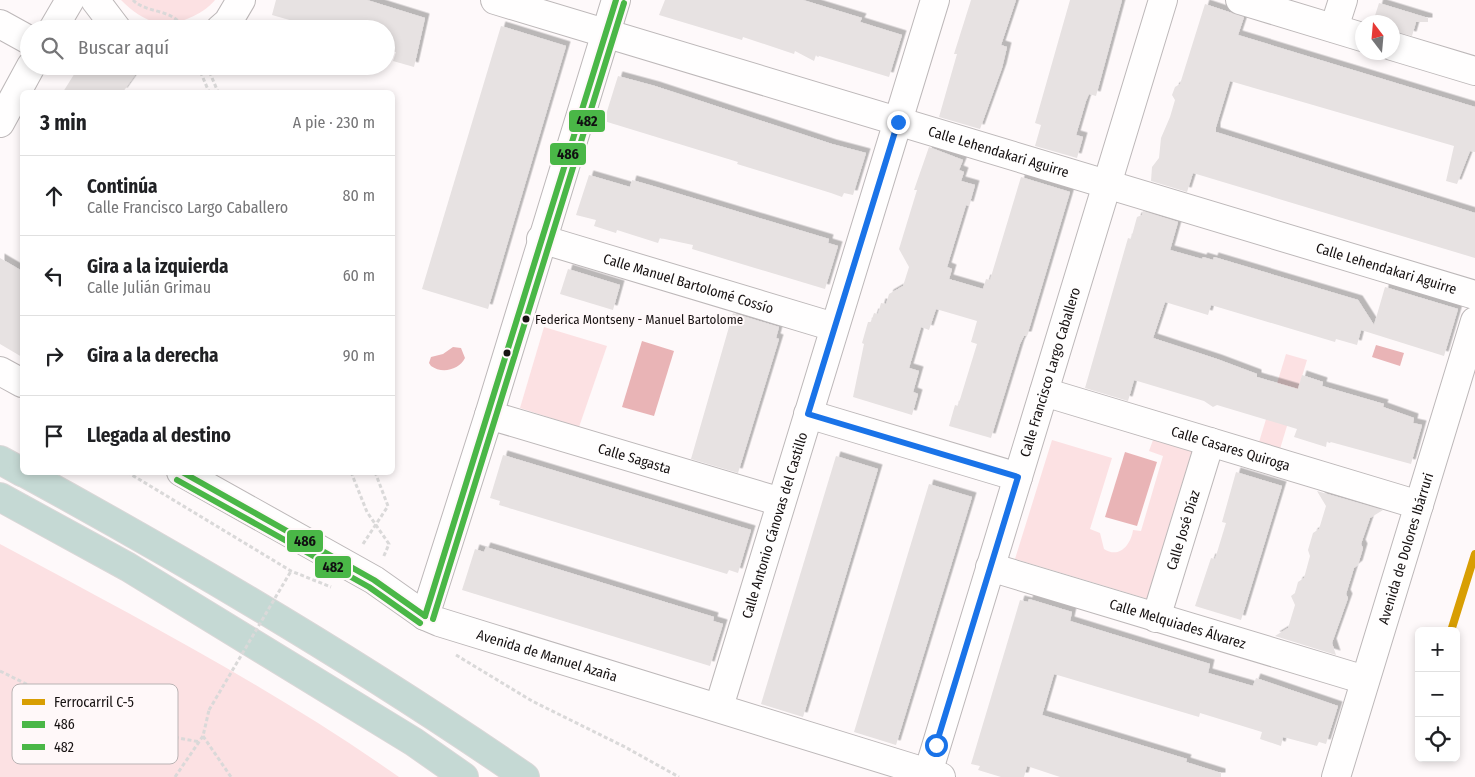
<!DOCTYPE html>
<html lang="es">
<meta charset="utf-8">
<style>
:root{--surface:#fff;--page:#f2f2f2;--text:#202124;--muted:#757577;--line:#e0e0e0}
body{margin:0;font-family:"Fira Sans Condensed",sans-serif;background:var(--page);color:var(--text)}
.controls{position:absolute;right:15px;bottom:15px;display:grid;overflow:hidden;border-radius:8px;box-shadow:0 2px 8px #0003}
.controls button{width:45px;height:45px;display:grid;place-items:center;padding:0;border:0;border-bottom:1px solid var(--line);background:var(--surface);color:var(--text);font:25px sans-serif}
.compass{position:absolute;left:1355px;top:15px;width:45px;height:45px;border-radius:50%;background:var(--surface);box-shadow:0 2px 8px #0003;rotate:344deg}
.stop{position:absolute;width:15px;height:15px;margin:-11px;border:4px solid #1a73e8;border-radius:50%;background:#fff}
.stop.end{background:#1a73e8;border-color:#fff;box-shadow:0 1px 5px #0008}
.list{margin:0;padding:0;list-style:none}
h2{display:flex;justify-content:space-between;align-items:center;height:65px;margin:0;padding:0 20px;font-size:21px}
h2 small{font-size:16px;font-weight:400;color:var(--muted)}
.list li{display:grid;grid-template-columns:32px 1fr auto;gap:15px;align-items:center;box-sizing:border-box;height:80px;padding:0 20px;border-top:1px solid var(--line)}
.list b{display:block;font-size:19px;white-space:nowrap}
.list p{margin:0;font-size:16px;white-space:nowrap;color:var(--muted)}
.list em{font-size:16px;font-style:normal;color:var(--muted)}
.icon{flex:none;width:28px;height:28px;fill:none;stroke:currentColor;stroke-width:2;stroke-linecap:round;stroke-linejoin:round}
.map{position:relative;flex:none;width:1475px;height:777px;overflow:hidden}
.search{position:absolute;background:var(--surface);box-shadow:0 2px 8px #0003;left:20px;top:20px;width:375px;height:55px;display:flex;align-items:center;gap:12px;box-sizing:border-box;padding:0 18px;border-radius:28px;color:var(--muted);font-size:19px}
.panel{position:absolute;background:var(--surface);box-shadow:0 2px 8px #0003;left:20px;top:90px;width:375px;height:385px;border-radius:8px}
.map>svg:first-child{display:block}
</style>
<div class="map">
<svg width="1475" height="777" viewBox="0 0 1475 777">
<defs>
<filter id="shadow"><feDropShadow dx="4.5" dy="-4.5" stdDeviation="0" flood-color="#0004"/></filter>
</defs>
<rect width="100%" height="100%" fill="#fef9fa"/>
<!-- green -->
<g fill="#fce1e3">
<path d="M121,0H215C204,14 175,27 158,23C144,20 131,10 121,0Z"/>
<polygon points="544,327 607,346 579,427 520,408"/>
<polygon points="1286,354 1307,360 1280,449 1259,442"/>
<path d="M1052,440L1112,458L1090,529L1100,533L1104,549C1119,559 1131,545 1133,530L1141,531L1163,456L1149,451L1153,440L1192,451L1148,599L1015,559Z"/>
<path d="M0,544C136,617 272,688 399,777H0Z"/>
</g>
<!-- water -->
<g fill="#e9b4b6">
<polygon points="642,341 674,351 654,416 622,407"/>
<polygon points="1376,345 1404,353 1400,366 1372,357"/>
<path d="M453,347L461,348L465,358C459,370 442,374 431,366L429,363L431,357L443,354Z"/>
<polygon points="1125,452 1157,462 1137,526 1105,517"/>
</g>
<!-- building -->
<g fill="#e7e2e2" filter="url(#shadow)">
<polygon points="276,0 367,0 425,18 414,67 393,61 396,52 386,50 386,29 301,29 292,26 293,21 272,15"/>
<polygon points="665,0 803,0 862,18 860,22 902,35 889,77 816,55 814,61 795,51 794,54 743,37 742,40 659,15"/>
<polygon points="971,0 1016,0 1001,45 1007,47 1002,68 980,129 939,117 957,54 954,54"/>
<polygon points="1070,0 1122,0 1096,96 1089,94 1086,101 1076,135 1083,137 1077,158 1035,146 1041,125 1035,123"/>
<polygon points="1379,3 1428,18 1428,22 1416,22 1412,36 1392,31 1392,22 1373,22"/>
<polygon points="1205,4 1244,17 1238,35 1475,107 1475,152 1470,151 1457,184 1446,181 1454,146 1230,81 1216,127 1216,132 1475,213 1475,258 1193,173 1187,192 1151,181 1152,167 1159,158 1161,138 1170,117 1175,100 1172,95 1175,87 1180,84"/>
<polygon points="501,26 566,46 488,309 422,289"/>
<polygon points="94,66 123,66 135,75 123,92 63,92 78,68 89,75"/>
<polygon points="618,76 655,86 832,144 866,153 853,195 844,193 842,197 831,193 737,164 738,162 604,121"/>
<polygon points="929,147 963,160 959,170 964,172 961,181 975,185 969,206 966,205 947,267 952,269 949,279 983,289 986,279 990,280 1021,177 1070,192 1027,336 1024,336 1020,344 991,438 949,426 955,405 958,406 977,344 971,342 977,321 936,309 929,330 921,327 909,368 919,371 913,392 918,394 912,415 853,397 864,344 862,343 868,322 871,322 874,313 878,314 881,303 886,304 889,294 903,286 909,267 899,249 917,190 914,190"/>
<polygon points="589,175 630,187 632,180 653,186 829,239 828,243 838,246 825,289 692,249 693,245 660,238 658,243 617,230 616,233 594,226 596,220 576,215"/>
<polygon points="1143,211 1178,222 1170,250 1202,259 1203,257 1213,260 1214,257 1358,300 1374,325 1385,287 1458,309 1444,356 1361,330 1357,345 1336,339 1335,342 1211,305 1208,315 1165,302 1153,338 1217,359 1257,374 1257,377 1298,389 1302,375 1323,382 1322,386 1384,404 1383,407 1414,418 1413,423 1422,425 1411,464 1327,441 1326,447 1294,437 1297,429 1217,405 1213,407 1204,401 1134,380 1128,401 1085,388 1128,238 1131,239 1137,217 1142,215"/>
<polygon points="0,258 22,271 22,357 0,344"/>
<polygon points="568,269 620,285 613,310 560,294"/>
<polygon points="733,313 779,327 776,338 779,339 738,473 691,459"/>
<polygon points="503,455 751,530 738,573 729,570 727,574 499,505 500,501 490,498"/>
<polygon points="836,456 878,469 803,717 761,704"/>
<polygon points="1236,472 1282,486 1241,620 1195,606 1211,558 1215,559 1226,523 1222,522"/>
<polygon points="929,484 972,497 896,745 854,732"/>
<polygon points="1317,491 1383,510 1370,518 1361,544 1363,548 1358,565 1354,568 1346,594 1348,598 1332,643 1336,655 1275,636 1288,628 1295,605 1291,596 1295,593 1298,582 1304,578 1310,556 1308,550 1313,533 1319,529 1326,506"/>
<polygon points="486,547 714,617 713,621 723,624 710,666 462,590 475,549 484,552"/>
<polygon points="1029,599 1072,612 1070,621 1210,664 1208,673 1253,686 1256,678 1338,706 1326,744 1319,742 1317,746 1283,737 1281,746 1260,739 1262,732 1200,713 1199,717 1054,674 1042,715 1187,759 1186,762 1221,773 1221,777 1060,777 1027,766 1024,777 1001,777 978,770 980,766 971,764 1015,617 1020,600 1028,602"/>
</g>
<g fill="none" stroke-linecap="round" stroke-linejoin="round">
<defs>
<g id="minor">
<polyline points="95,0 117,29"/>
<path id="s1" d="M495,0L1475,295"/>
<polyline points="1240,0 1362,37"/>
<polyline points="0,24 29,40"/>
<polyline points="1334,28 1343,0"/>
<polyline points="53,29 70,0"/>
<polyline points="220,29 228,22 241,0"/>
<polyline points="1392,46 1475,71"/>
<polyline points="0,123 31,66"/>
<path id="s2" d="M541,239L834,327"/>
<polyline points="0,371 22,383"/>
<path id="s3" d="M1044,392L1419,505"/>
<polyline points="808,414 1018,477"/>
<path id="s4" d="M489,415L781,502"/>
<path id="s5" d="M181,472L374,580L425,616L439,622L941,777"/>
<path id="s6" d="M990,567L1365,680"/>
<polyline points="425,616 489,415 616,0"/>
<path id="s7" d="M1156,618L1210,442"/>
<path id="s8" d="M719,707L935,0"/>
<path id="s9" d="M928,773L1163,0"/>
<path id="s10" d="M1336,777L1475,321"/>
</g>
<g id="highway">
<polyline points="0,460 22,472"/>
<path d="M23,472C195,566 364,666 525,777"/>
<polyline points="0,497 128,567 414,742 464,777"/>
</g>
</defs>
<!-- minor casing -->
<use href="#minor" stroke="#bdb8b9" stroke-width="30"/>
<!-- highway casing -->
<use href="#highway" stroke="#dad7d7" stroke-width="30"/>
<!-- path -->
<g stroke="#dad9d9" stroke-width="3" stroke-dasharray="4 2.5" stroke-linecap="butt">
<path d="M133,0C146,14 175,8 183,29"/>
<polyline points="198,66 209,92"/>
<polyline points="207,66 218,92"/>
<polyline points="127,472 291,571 331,587"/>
<polyline points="351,472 367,512 389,544 383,558"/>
<polyline points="363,544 388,506 375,472"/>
<polyline points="456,655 532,701 625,747 679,777"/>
<polyline points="0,671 109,725 200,742"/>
<polyline points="203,736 231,777"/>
<polyline points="175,777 203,736 209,710"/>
</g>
<!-- minor -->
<use href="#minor" stroke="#fffefe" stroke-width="28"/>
<!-- highway -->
<use href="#highway" stroke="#c5d9d4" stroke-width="28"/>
<!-- path-bridge -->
<polyline stroke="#dad9d9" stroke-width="3" stroke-dasharray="4 2.5" stroke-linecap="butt" points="209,710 291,571"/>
<defs>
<g id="bus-1">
<polyline points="182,472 374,580 425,616"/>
<polyline points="425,616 616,0"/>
</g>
<g id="bus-2">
<polyline points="177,480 369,587 420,623"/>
<polyline points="433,619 624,3"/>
</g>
</defs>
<!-- bus-1 casing -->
<use href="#bus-1" stroke="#fff8f9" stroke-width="10"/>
<!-- bus-2 casing -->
<use href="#bus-2" stroke="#fff8f9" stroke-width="10"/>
<!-- bus-1 -->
<use href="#bus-1" stroke="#4ab747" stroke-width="6"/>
<!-- bus-2 -->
<use href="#bus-2" stroke="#4ab747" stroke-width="6"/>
<defs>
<polyline id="rail-1" points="1451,631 1475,554"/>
</defs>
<!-- rail-1 casing -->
<use href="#rail-1" stroke="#fff8f9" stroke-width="11"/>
<!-- rail-1 -->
<use href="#rail-1" stroke="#d89e03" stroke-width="8"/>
</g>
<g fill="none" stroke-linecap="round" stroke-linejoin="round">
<!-- route -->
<polyline stroke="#1a73e8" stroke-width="6" points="898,122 808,414 1018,477 936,745"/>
</g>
<!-- markers -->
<g fill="#171212" stroke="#fff8f9" stroke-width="2">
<circle cx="526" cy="319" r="4.5"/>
<circle cx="507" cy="353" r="4.5"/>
</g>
<g text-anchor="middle" stroke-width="4" stroke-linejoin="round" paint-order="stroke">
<!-- bus labels -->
<g font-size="13" fill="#171212" stroke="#fff8f9" text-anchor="start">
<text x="535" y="324">Federica Montseny - Manuel Bartolome</text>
</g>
<!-- street labels -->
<g font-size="14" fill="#171212" stroke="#fff8f9">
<text dy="5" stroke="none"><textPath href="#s1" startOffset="526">Calle Lehendakari Aguirre</textPath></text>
<text dy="5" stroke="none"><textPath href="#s1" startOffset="931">Calle Lehendakari Aguirre</textPath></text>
<text dy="5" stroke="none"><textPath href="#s2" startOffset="154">Calle Manuel Bartolomé Cossío</textPath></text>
<text dy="5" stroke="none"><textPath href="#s9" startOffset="419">Calle Francisco Largo Caballero</textPath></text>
<text dy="5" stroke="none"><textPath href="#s3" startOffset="195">Calle Casares Quiroga</textPath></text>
<text dy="5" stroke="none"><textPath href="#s4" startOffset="152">Calle Sagasta</textPath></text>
<text dy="5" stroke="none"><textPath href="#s8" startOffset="190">Calle Antonio Cánovas del Castillo</textPath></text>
<text dy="5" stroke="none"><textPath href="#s7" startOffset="92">Calle José Díaz</textPath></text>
<text dy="5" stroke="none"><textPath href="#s10" startOffset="239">Avenida de Dolores Ibárruri</textPath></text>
<text dy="5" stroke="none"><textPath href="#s6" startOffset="196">Calle Melquiades Álvarez</textPath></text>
<text dy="5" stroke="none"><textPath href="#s5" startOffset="412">Avenida de Manuel Azaña</textPath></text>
</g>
</g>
<!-- legend -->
<rect x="12" y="684" width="166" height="80" rx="8" fill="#fff8f9" stroke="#b9b3b4" stroke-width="1"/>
<rect x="22" y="699" width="23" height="6" fill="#d89e03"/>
<rect x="22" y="721" width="23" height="7" fill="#4ab747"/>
<rect x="22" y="744" width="23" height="6" fill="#4ab747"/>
<g font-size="14" fill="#171212">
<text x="54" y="707">Ferrocarril C-5</text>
<text x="54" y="729">486</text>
<text x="54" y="752">482</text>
</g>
<g stroke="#fff8f9" stroke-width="2">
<rect x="568" y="109" width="38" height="24" rx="5" fill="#4ab747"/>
<rect x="549" y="142" width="38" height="24" rx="5" fill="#4ab747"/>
<rect x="286" y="529" width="38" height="24" rx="5" fill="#4ab747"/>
<rect x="314" y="555" width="38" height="24" rx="5" fill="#4ab747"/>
</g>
<g font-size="14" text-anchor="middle" font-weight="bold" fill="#111">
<text x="587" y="126">482</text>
<text x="568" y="159">486</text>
<text x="305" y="546">486</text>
<text x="333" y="572">482</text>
</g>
</svg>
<div class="controls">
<button>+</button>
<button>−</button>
<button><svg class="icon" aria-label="locate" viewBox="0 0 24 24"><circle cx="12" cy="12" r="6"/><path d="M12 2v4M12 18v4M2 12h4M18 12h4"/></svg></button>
</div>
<svg class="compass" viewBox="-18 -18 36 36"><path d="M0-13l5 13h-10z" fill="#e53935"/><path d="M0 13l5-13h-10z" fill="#757577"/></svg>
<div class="stop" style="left:936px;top:745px"></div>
<div class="stop end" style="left:898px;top:122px"></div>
<div class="search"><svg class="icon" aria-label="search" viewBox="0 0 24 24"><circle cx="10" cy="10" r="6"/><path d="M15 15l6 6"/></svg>Buscar aquí</div>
<section class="panel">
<h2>3 min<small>A pie · 230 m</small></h2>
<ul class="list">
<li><svg class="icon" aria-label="ahead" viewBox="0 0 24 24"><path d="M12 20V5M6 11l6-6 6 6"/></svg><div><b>Continúa</b><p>Calle Francisco Largo Caballero</p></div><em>80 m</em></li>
<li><svg class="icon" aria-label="left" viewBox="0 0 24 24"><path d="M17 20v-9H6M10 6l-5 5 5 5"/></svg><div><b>Gira a la izquierda</b><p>Calle Julián Grimau</p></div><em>60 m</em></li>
<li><svg class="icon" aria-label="right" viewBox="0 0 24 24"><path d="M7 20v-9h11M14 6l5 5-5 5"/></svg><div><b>Gira a la derecha</b></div><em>90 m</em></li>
<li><svg class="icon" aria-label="arrive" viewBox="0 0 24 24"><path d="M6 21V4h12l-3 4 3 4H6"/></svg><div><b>Llegada al destino</b></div></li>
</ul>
</section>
</div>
